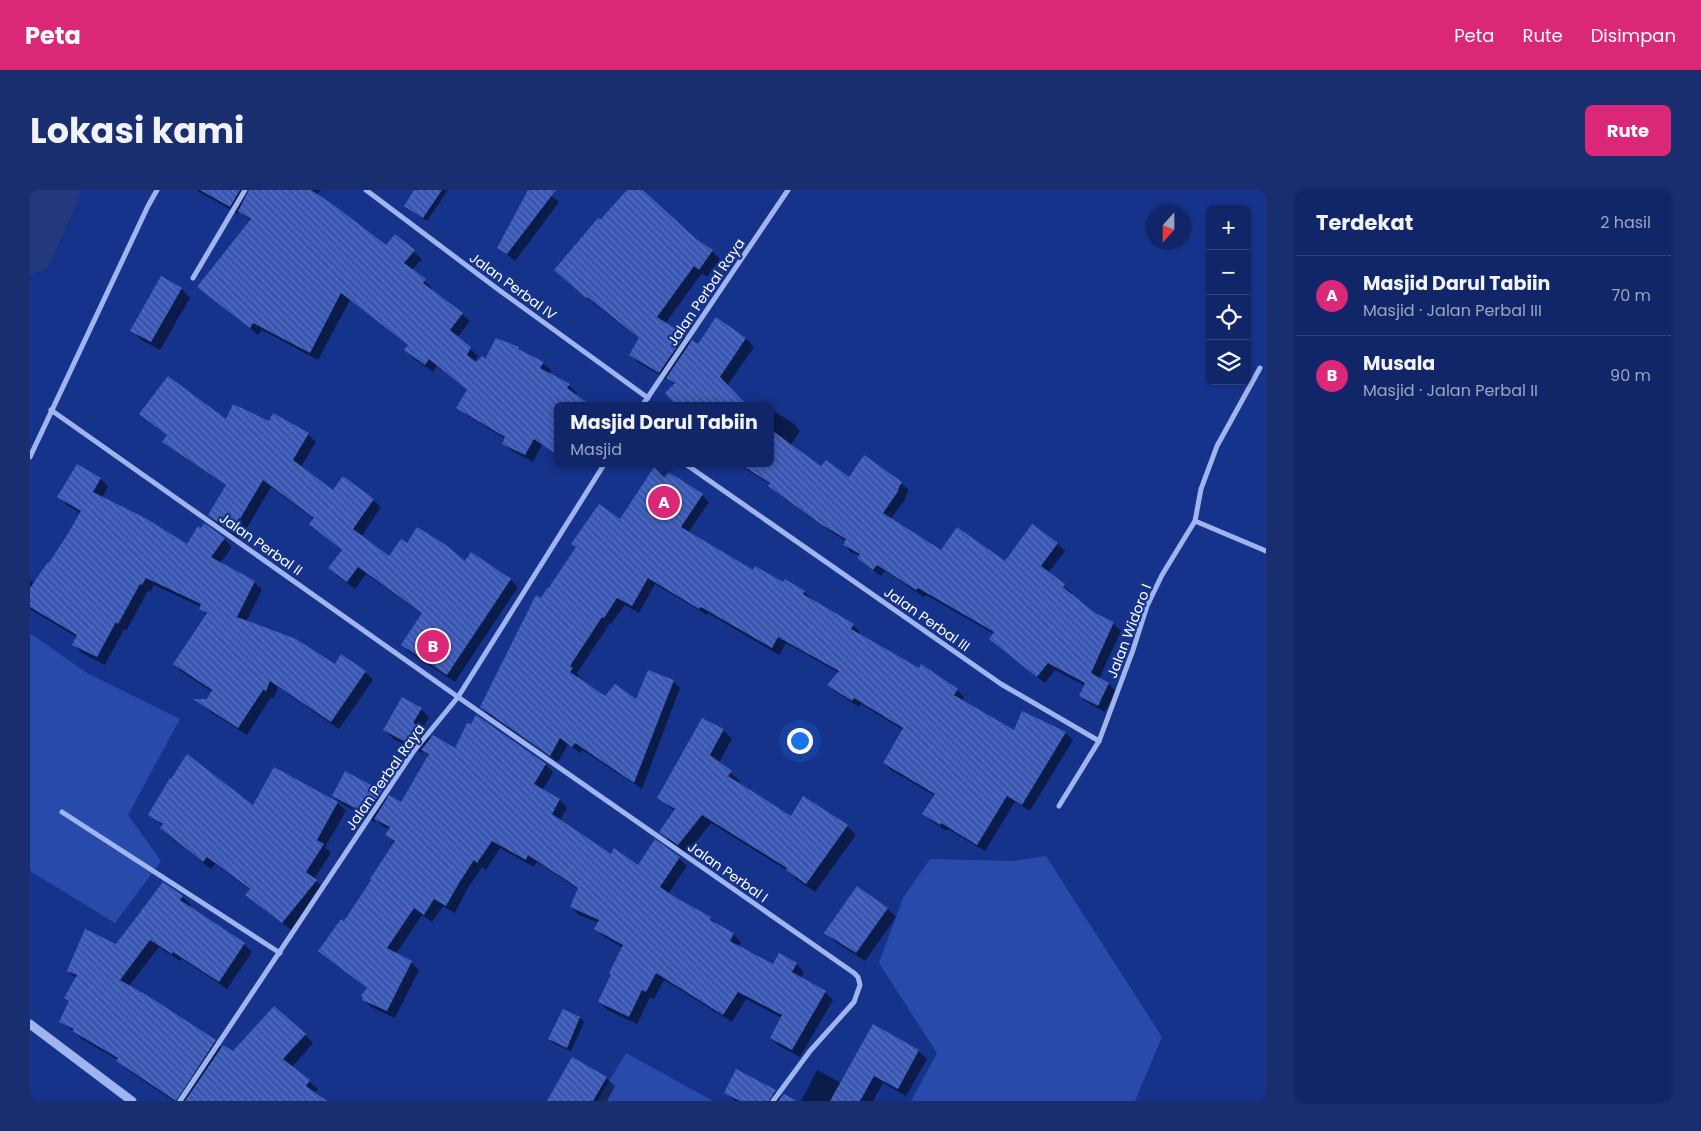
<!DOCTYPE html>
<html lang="id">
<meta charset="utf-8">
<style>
:root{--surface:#102669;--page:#192e6f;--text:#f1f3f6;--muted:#9ca5c0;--line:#30437d;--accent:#db2777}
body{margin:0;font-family:Poppins,sans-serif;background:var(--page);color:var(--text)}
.controls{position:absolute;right:15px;top:15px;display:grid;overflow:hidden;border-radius:8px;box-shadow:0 1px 4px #0004}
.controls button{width:45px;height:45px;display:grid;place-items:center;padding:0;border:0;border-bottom:1px solid var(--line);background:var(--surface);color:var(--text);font:25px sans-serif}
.compass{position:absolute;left:1116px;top:15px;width:45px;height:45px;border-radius:50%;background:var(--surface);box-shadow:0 1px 4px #0004;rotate:201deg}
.you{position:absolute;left:769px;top:550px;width:18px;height:18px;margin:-12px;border:4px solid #fff;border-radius:50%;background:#1a73e8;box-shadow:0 0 0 8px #1a73e833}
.badge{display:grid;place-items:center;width:32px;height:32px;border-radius:50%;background:var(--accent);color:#fff;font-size:16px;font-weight:700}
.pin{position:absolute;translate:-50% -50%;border:2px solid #fff;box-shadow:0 1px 5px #0006}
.popup{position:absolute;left:524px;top:212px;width:220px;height:65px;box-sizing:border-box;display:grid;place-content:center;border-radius:8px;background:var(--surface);filter:drop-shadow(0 1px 4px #0005);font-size:16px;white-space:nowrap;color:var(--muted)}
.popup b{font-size:19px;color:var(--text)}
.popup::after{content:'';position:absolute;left:50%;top:100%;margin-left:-10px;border:10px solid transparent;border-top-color:var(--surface)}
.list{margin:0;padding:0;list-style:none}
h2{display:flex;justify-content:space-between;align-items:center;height:65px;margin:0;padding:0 20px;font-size:21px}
h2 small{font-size:16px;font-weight:400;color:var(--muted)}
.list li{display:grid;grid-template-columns:32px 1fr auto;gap:15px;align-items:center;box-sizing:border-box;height:80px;padding:0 20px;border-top:1px solid var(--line)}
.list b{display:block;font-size:19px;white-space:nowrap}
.list p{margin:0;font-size:16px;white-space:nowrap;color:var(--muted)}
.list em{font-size:16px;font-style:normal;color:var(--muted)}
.icon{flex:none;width:28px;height:28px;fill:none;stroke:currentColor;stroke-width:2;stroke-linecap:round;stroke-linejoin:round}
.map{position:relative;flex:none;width:1236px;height:911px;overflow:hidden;border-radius:8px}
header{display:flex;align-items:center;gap:30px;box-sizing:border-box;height:70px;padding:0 25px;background:var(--accent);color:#fff}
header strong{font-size:24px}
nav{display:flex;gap:28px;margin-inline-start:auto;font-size:18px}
.intro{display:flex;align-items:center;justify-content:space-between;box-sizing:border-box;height:120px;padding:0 30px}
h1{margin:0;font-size:35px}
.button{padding:12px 22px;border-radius:8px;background:var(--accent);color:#fff;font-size:18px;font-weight:700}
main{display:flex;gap:30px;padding:0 30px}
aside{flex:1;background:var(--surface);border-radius:8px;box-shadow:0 1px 4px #0004}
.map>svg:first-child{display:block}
</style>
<header>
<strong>Peta</strong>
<nav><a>Peta</a><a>Rute</a><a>Disimpan</a></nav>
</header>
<div class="intro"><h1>Lokasi kami</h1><a class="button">Rute</a></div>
<main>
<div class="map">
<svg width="1236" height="911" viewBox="0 0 1236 911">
<defs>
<pattern id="building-back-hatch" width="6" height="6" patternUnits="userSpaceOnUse" patternTransform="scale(1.25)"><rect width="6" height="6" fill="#3a58b3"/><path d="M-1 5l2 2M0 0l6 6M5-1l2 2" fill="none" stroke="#5871be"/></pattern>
</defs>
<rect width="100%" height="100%" fill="#16338c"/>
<!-- green -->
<g fill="#284aab">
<polygon points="0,443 57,483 150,529 98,625 131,671 85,733 0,681"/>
<polygon points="1016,666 1132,847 1105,911 881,911 907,863 849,773 873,708 900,669 984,671"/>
<polygon points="596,863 683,911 567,911"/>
</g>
<!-- shadow -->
<g fill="#0007">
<polygon points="166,0 291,0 286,5 356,56 365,46 392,69 382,80 402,98 400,100 432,124 440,131 427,148 448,166 443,175 488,158 492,162 513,173 521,180 519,184 539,195 547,203 545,205 528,216 528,267 512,255 503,272 482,261 474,253 476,249 436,225 428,217 438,201 407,176 403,182 383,168 376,160 379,156 320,110 288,170 232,140 228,145 169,97 221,31 209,21 208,24"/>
<polygon points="388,0 418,0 397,31 381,20"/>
<polygon points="499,0 514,0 529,12 485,71 468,57"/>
<polygon points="599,0 611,0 666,50 682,61 690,69 677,87 672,83 635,134 654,146 661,153 669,155 687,129 716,148 724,157 697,196 645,195 638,188 637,190 608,172 600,164 610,149 564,114 533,88 570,32"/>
<polygon points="132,88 152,99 160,108 130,160 110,149 102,140"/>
<polygon points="740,219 763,233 770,241 761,255 792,278 819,288 871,293 879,300 875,307 876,308 860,330 912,361 975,373 1027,353 1035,361 1018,383 1042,403 1040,405 1065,424 1083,433 1091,441 1069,489 1079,494 1086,501 1075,522 1058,513 1050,506 1055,496 1025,480 1015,493 968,456 964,444 896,405 894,407 855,381 851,386 836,375 828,368 830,366 821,362 814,355 816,351 801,342 747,303 741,295 714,278 709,273 740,273"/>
<polygon points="111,224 239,233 278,244 286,252 271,277 303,301 343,310 351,317 331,347 359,368 377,355 436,372 481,390 488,397 425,492 380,463 373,455 393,424 336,384 325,399 308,386 300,378 313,361 281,334 284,329 241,297 218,336 208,348 187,333 180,325 197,296 142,259 134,252 138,246"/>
<polygon points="48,276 71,289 78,297 72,308 157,356 194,349 202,357 190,373 224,392 232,400 216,432 305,475 335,482 343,490 309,539 248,497 244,508 241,507 217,545 182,523 174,515 182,502 152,482 144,474 177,425 170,419 171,417 124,395 120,402 118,401 96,441 94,439 75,475 52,463 44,455 48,448 0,419 0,391 5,392 19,375 51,323 37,315 29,307"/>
<polygon points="672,305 679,312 658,343 723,381 774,402 782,409 781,410 823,435 830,442 828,445 889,480 892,476 927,500 934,507 932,511 985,542 992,523 1036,543 1043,550 1000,621 985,612 955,661 918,639 917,641 901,631 894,624 905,606 861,580 854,573 873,540 831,514 829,517 806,502 799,495 809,483 756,453 749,465 678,423 677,425 625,394 609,423 595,415 581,434 580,433 547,483 549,486 547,489 575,508 607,511 643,491 650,498 612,599 552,560 550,563 538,554 528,572 458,524 451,516 511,409 590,331"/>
<polygon points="391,519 399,527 392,540 401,549 426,560 515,574 523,582 512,601 530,610 537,618 530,631 581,665 608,677 625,651 649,668 657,676 638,704 680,728 688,735 703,744 711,752 708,757 743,776 766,774 774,782 771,788 795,802 803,810 770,867 749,856 741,848 752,828 716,809 702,832 634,790 624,809 620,807 607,834 577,820 569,812 593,758 574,747 566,739 569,733 549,725 541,717 549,700 507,672 504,677 470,658 456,680 452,677 436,701 425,723 413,716 402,732 392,725 366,764 381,772 389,780 365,828 341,817 333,809 338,799 298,768 314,732 365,653 357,645 360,640 353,636 346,630 345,632 312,614 303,606 351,602 358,609 372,613 399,566 393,561 392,563 363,549 355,540"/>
<polygon points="693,540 702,549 689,573 710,591 708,594 762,627 817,636 826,645 785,702 766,689 758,681 681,633 657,663 640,651 631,642 645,621 629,608"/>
<polygon points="245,578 308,613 316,621 295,657 301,663 284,689 294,698 261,740 225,712 220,700 185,674 181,679 139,646 131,638 133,636 120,625 223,617"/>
<polygon points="133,694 153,707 161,715 159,718 214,754 222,762 197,799 152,769 150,771 129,757 99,796 185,851 192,858 204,863 275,845 283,853 262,877 288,899 285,903 295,911 158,911 155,910 154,911 144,911 96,879 88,870 52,849 31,831 40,812 47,789 38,781 86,756"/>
<polygon points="857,718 866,727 835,771 804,751 796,742"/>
<polygon points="533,821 550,828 554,832 541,861 523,853 519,849"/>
<polygon points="888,861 897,869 876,906 853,893 843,911 771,911 787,880 811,893"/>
<polygon points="543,869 576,888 585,896 577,911 518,911"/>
<polygon points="745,901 752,908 764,911 705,911 696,902"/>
</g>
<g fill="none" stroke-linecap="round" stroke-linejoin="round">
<!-- river -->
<polyline stroke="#24397d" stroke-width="48" points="0,60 26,0"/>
</g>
<!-- building -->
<g fill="url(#building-back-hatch)">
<polygon points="170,0 210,0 200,17"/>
<polygon points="219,0 281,0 305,16 356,55 365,44 385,60 374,73 396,89 393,93 433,123 420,140 441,157 437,165 446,172 452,166 455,169 466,148 489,157 488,159 514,172 510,178 540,194 537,198 562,216 528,216 528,266 504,249 495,265 472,254 475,247 426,218 437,200 399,169 395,175 374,160 378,155 311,103 280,163 223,133 220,138 167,97 221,29 208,21"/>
<polygon points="384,0 412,0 393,28 374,16"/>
<polygon points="498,0 526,0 477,64 467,58"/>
<polygon points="597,0 613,0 666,49 683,60 669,80 664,76 627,127 655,145 629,183 599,165 609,148 557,107 556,108 524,80 568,28 570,30"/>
<polygon points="131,86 152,98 121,152 100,141"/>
<polygon points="686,127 716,148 690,187 718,216 647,216 635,203 645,193 636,188 662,150 668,154"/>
<polygon points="138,186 196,229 203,214 239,231 243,223 279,243 263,270 303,300 313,286 344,309 323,339 359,366 371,349 377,353 387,337 416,355 435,371 441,362 481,389 417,485 371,455 392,423 328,377 317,392 298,378 312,360 279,334 284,328 233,290 210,329 209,328 200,341 178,325 196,295 132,252 137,245 109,224"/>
<polygon points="740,239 791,276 796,270 819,287 834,265 872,292 868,299 869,300 853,323 911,360 927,337 975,371 1002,334 1028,353 1011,376 1035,394 1033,397 1065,423 1084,432 1061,483 1079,493 1068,516 1049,506 1055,493 1018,473 1007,487 959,449 964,442 888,398 886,400 847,375 843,380 827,368 830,364 813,355 816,349 792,335 738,296 740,293 708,273 740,273"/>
<polygon points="47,274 71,288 63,302 117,329 157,354 168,336 171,338 174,333 195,348 181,367 225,391 207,427 266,449 305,474 311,464 336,481 301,532 240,491 236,501 233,500 208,538 163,509 177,509 182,500 143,474 177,423 169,419 171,414 116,388 112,395 110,394 88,434 86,432 67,467 42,455 47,445 0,417 0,398 18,372 19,373 39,342 51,321 27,307"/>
<polygon points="626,274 673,304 651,337 723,380 725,376 753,392 755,389 775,401 773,404 824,434 821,439 889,478 891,474 928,499 924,505 984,540 992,521 1036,542 992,615 977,606 947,655 911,633 910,635 892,624 905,604 853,573 873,538 824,508 822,511 797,495 809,481 748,447 742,458 671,417 669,419 618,388 602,416 587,408 574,428 572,427 540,476 543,478 540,482 575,506 585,494 606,509 618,480 644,490 604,593 545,553 542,557 530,548 520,566 450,517 506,405 511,408 517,398 518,399 546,357 541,354 569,314 590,329"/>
<polygon points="372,507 392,518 383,533 395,540 383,556 353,540"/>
<polygon points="446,525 516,574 504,594 530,609 522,624 581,664 584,658 608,675 625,649 650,667 630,697 648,709 681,727 680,730 704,743 700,751 743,774 749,763 767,773 762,782 796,801 762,860 740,848 752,825 708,802 693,825 626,783 616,802 612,800 599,827 568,812 581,784 579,783 593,755 564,739 569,730 540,717 548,698 498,665 496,670 462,651 447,673 444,670 429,693 416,716 404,709 394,725 384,718 357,758 382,771 357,821 332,810 333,807 331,806 337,798 288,761 311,729 314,731 341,690 340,689 365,651 355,645 360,637 344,629 359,605 371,612 399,564 391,560 403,545 425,558 437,533 441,534"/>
<polygon points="672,528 694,539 680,565 702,581 698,586 761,626 773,606 818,635 776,694 756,680 757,678 672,625 648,655 629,642 645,619 627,608"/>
<polygon points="157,564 223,615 244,577 308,612 287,650 294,654 276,682 287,690 252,733 215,705 220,699 177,667 173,672 130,638 133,634 118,625 140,588 141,589"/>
<polygon points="315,581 352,601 336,624 302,606"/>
<polygon points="133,692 153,706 150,710 215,753 189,792 143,762 142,764 120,750 90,790 118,806 186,850 146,911 86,871 88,868 42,841 44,839 29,832 39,811 34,808 47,785 37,781 55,739 86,754"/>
<polygon points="827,696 858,718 826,763 794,743"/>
<polygon points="244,816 276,844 253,869 280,890 276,896 297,911 155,911 193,855 203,861"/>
<polygon points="533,819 550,827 537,858 518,849"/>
<polygon points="843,834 889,860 868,899 844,886 830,911 800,911"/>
<polygon points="542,867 577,887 563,911 517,911"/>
<polygon points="706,879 746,900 739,911 710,911 694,903"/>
<polygon points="754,904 767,911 748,911"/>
</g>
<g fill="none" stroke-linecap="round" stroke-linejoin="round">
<!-- minor -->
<g stroke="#a0b4ef" stroke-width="5">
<polyline points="336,0 469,100 618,208"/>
<polyline points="163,88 215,0"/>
<polyline points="612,216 758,0"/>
<polyline points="21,220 428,507 824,783 828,787 830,795 824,812 780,861 743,911"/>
<polyline points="0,267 118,16 127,0"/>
<polyline points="654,273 971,494 1069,551 1029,616"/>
<polyline points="1165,331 1171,299 1187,256 1230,178"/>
<polyline points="1069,551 1103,460 1117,416 1132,385 1165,331 1236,361"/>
<polyline points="32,622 250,763"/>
<polyline points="150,911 383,562 428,507 575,273"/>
</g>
<!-- tertiary -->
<polyline stroke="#a0b4ef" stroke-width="9" points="0,834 102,911"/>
</g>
<g text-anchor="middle" stroke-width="4.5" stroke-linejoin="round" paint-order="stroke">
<!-- street labels -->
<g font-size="14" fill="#fff" stroke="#16338c">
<text transform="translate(483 96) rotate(36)" y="5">Jalan Perbal IV</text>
<text transform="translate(676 102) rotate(-56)" y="5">Jalan Perbal Raya</text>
<text transform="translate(231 354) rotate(35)" y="5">Jalan Perbal II</text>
<text transform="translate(897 429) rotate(35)" y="5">Jalan Perbal III</text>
<text transform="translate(1099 441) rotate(-69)" y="5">Jalan Widoro I</text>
<text transform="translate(355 587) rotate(-55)" y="5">Jalan Perbal Raya</text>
<text transform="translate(698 682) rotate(35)" y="5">Jalan Perbal I</text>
</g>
</g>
</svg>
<div class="controls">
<button>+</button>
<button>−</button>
<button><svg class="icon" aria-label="locate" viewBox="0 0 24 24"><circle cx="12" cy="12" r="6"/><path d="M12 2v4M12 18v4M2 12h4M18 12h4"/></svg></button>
<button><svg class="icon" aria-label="layers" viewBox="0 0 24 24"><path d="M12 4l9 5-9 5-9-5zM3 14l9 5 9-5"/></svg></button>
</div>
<svg class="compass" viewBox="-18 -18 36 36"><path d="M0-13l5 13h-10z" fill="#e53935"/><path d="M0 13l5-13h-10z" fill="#9ca5c0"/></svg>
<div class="you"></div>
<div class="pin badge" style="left:634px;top:312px">A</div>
<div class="popup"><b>Masjid Darul Tabiin</b>Masjid</div>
<div class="pin badge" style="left:403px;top:456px">B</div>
</div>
<aside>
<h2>Terdekat<small>2 hasil</small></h2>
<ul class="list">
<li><span class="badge">A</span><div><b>Masjid Darul Tabiin</b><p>Masjid · Jalan Perbal III</p></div><em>70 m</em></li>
<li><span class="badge">B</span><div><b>Musala</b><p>Masjid · Jalan Perbal II</p></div><em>90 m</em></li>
</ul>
</aside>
</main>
